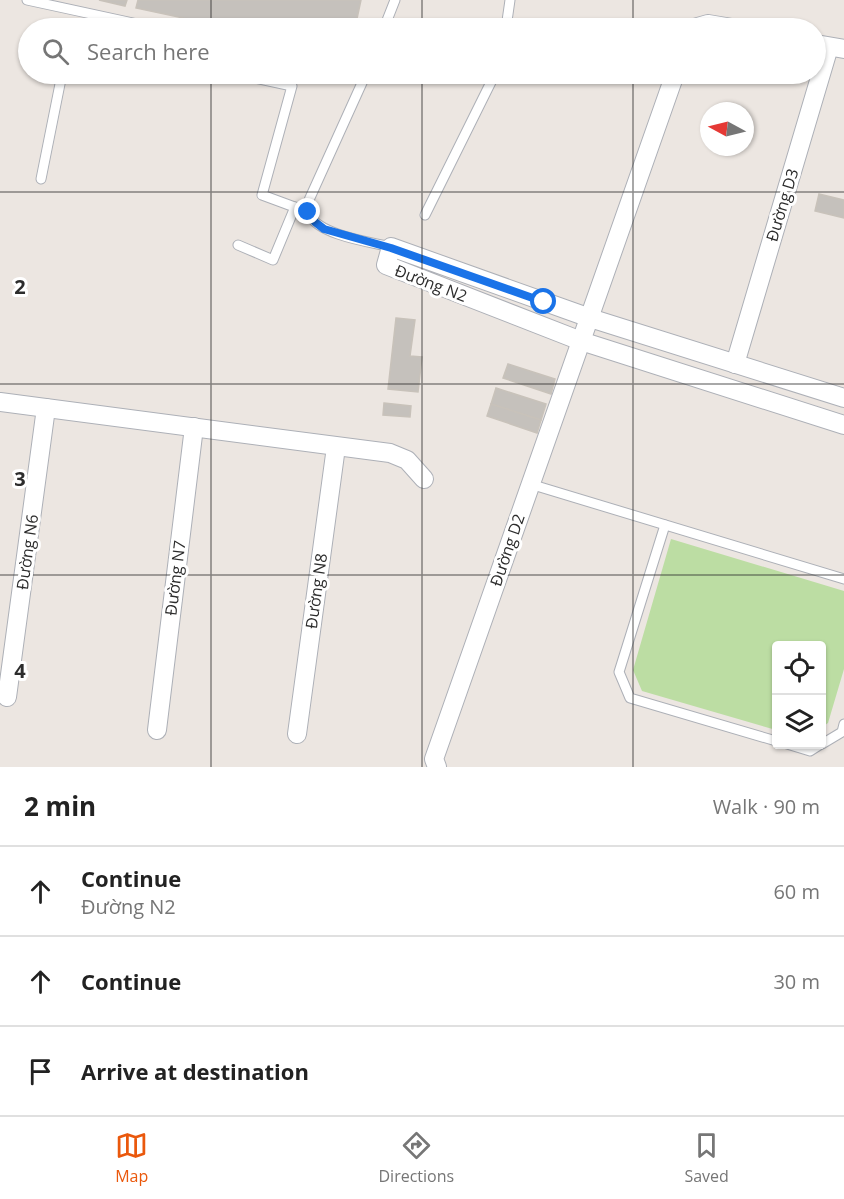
<!DOCTYPE html>
<meta charset="utf-8">
<style>
:root{--surface:#fff;--page:#f6f6f6;--text:#222;--muted:#767676;--line:#e0e0e0;--accent:#ea580c}
body{margin:0;font-family:"Open Sans",sans-serif;background:var(--page);color:var(--text)}
.controls{position:absolute;right:18px;bottom:18px;display:grid;overflow:hidden;border-radius:6px;box-shadow:0 2px 4px #0004}
.controls button{width:54px;height:54px;display:grid;place-items:center;padding:0;border:0;border-bottom:2px solid var(--line);background:var(--surface);color:var(--text);font:30px sans-serif}
.compass{position:absolute;left:700px;top:102px;width:54px;height:54px;border-radius:50%;background:var(--surface);box-shadow:0 2px 4px #0004;rotate:277deg}
.stop{position:absolute;width:18px;height:18px;margin:-14px;border:4px solid #1a73e8;border-radius:50%;background:#fff}
.stop.end{background:#1a73e8;border-color:#fff;box-shadow:0 2px 6px #0008}
.list{margin:0;padding:0;list-style:none}
h2{display:flex;justify-content:space-between;align-items:center;height:78px;margin:0;padding:0 24px;font-size:26px}
h2 small{font-size:20px;font-weight:400;color:var(--muted)}
.list li{display:grid;grid-template-columns:39px 1fr auto;gap:18px;align-items:center;box-sizing:border-box;height:90px;padding:0 24px;border-top:2px solid var(--line)}
.list b{display:block;font-size:22px;white-space:nowrap}
.list p{margin:0;font-size:20px;white-space:nowrap;color:var(--muted)}
.list em{font-size:20px;font-style:normal;color:var(--muted)}
.icon{flex:none;width:33px;height:33px;fill:none;stroke:currentColor;stroke-width:2;stroke-linecap:round;stroke-linejoin:round}
.map{position:relative;flex:none;width:844px;height:767px;overflow:hidden}
.search{position:absolute;background:var(--surface);box-shadow:0 2px 4px #0004;left:18px;right:18px;top:18px;height:66px;display:flex;align-items:center;gap:15px;box-sizing:border-box;padding:0 21px;border-radius:33px;color:var(--muted);font-size:22px}
.sheet{height:348px;background:var(--surface)}
nav{display:flex;justify-content:space-around;align-items:center;box-sizing:border-box;height:84px;border-top:2px solid var(--line);background:var(--surface);font-size:16px;color:var(--muted)}
nav a{display:grid;justify-items:center;gap:3px}
nav .on{color:var(--accent)}
.map>svg:first-child{display:block}
</style>
<div class="map">
<svg width="844" height="767" viewBox="0 0 844 767">
<rect width="100%" height="100%" fill="#ece6e1"/>
<!-- green -->
<polygon fill="#bcdda3" points="671,539 844,591 844,669 828,723 822,727 822,646 776,646 776,730 642,691 633,670"/>
<!-- building -->
<g fill="#c5c1bc" stroke="#c8c2ba" stroke-width="1.5">
<polygon points="99,0 127,0 125,6"/>
<polygon points="138,0 361,0 355,28 230,28 136,8"/>
<polygon points="819,194 844,200 844,218 815,211"/>
<polygon points="396,318 415,320 410,356 422,357 418,392 388,389"/>
<polygon points="508,364 555,379 551,394 503,378"/>
<polygon points="496,388 546,404 541,420 491,404"/>
<polygon points="384,403 411,406 410,417 383,415"/>
<polygon points="491,404 541,420 537,433 487,416"/>
</g>
<g fill="none" stroke-linecap="round" stroke-linejoin="round">
<defs>
<g id="service">
<polyline points="27,0 156,28"/>
<polyline points="384,28 395,0"/>
<polyline points="506,28 510,0"/>
<polyline points="235,74 292,86 262,195 308,212"/>
<path d="M366,74L309,200C308,204 307,210 309,214C318,235 370,242 391,247"/>
<polyline points="41,179 62,74"/>
<polyline points="425,215 495,74"/>
<polyline points="238,245 273,260 295,207"/>
<polyline points="530,484 844,579"/>
<polyline points="665,525 619,672 630,698 776,741"/>
<polyline points="787,744 810,751 821,744"/>
<polyline points="822,744 842,732 844,724"/>
</g>
<g id="minor">
<polyline points="694,28 708,24 732,28"/>
<polyline points="816,44 844,49"/>
<polyline points="735,364 829,47"/>
<polyline points="844,398 590,318 391,247 386,265 581,341 844,425"/>
<polyline points="0,402 390,453 407,460 424,479"/>
<polyline points="7,697 46,408"/>
<polyline points="157,730 194,427"/>
<polyline points="297,734 336,447"/>
<polyline points="437,767 434,759 675,74"/>
</g>
</defs>
<!-- service casing -->
<use href="#service" stroke="#adb0b7" stroke-width="11"/>
<!-- minor casing -->
<use href="#minor" stroke="#adb0b7" stroke-width="20"/>
<!-- service -->
<use href="#service" stroke="#fff" stroke-width="9"/>
<!-- minor -->
<use href="#minor" stroke="#fff" stroke-width="18"/>
</g>
<g fill="none" stroke-linecap="round" stroke-linejoin="round">
<!-- route -->
<polyline stroke="#1a73e8" stroke-width="8" points="308,212 315,222 324,229 391,248 544,302"/>
</g>
<!-- grid -->
<path fill="none" stroke="#2c2c2c" stroke-width="1.5" stroke-opacity="0.55" d="M211,0V28M422,0V28M633,0V28M211,74V767M422,74V767M633,74V767M0,192H844M0,384H844M0,575H844"/>
<g text-anchor="middle" stroke-width="6" stroke-linejoin="round" paint-order="stroke">
<!-- street labels -->
<g font-size="16" fill="#2c2c2c" stroke="#fff">
<text transform="translate(782 205) rotate(-73)" y="6">Đường D3</text>
<text transform="translate(431 283) rotate(21)" y="6">Đường N2</text>
<text transform="translate(507 550) rotate(-71)" y="6">Đường D2</text>
<text transform="translate(27 552) rotate(-82)" y="6">Đường N6</text>
<text transform="translate(175 578) rotate(-83)" y="6">Đường N7</text>
<text transform="translate(316 591) rotate(-82)" y="6">Đường N8</text>
</g>
</g>
<g font-size="20" text-anchor="middle" font-weight="bold" fill="#2c2c2c" stroke="#fff" stroke-width="6" stroke-linejoin="round" paint-order="stroke">
<text x="20" y="294">2</text>
<text x="20" y="486">3</text>
<text x="20" y="678">4</text>
</g>
</svg>
<div class="controls">
<button><svg class="icon" aria-label="locate" viewBox="0 0 24 24"><circle cx="12" cy="12" r="6"/><path d="M12 2v4M12 18v4M2 12h4M18 12h4"/></svg></button>
<button><svg class="icon" aria-label="layers" viewBox="0 0 24 24"><path d="M12 4l9 5-9 5-9-5zM3 14l9 5 9-5"/></svg></button>
</div>
<svg class="compass" viewBox="-18 -18 36 36"><path d="M0-13l5 13h-10z" fill="#e53935"/><path d="M0 13l5-13h-10z" fill="#767676"/></svg>
<div class="stop" style="left:544px;top:302px"></div>
<div class="stop end" style="left:308px;top:212px"></div>
<div class="search"><svg class="icon" aria-label="search" viewBox="0 0 24 24"><circle cx="10" cy="10" r="6"/><path d="M15 15l6 6"/></svg>Search here</div>
</div>
<section class="sheet">
<h2>2 min<small>Walk · 90 m</small></h2>
<ul class="list">
<li><svg class="icon" aria-label="ahead" viewBox="0 0 24 24"><path d="M12 20V5M6 11l6-6 6 6"/></svg><div><b>Continue</b><p>Đường N2</p></div><em>60 m</em></li>
<li><svg class="icon" aria-label="ahead" viewBox="0 0 24 24"><path d="M12 20V5M6 11l6-6 6 6"/></svg><div><b>Continue</b></div><em>30 m</em></li>
<li><svg class="icon" aria-label="arrive" viewBox="0 0 24 24"><path d="M6 21V4h12l-3 4 3 4H6"/></svg><div><b>Arrive at destination</b></div></li>
</ul>
</section>
<nav>
<a class="on"><svg class="icon" aria-label="map" viewBox="0 0 24 24"><path d="M3 6l6-2 6 2 6-2v14l-6 2-6-2-6 2zM9 4v14M15 6v14"/></svg>Map</a>
<a><svg class="icon" aria-label="directions" viewBox="0 0 24 24"><path d="M12 3l9 9-9 9-9-9zM9 14v-3h6M13 9l2 2-2 2"/></svg>Directions</a>
<a><svg class="icon" aria-label="saved" viewBox="0 0 24 24"><path d="M7 4h10v16l-5-4-5 4z"/></svg>Saved</a>
</nav>
